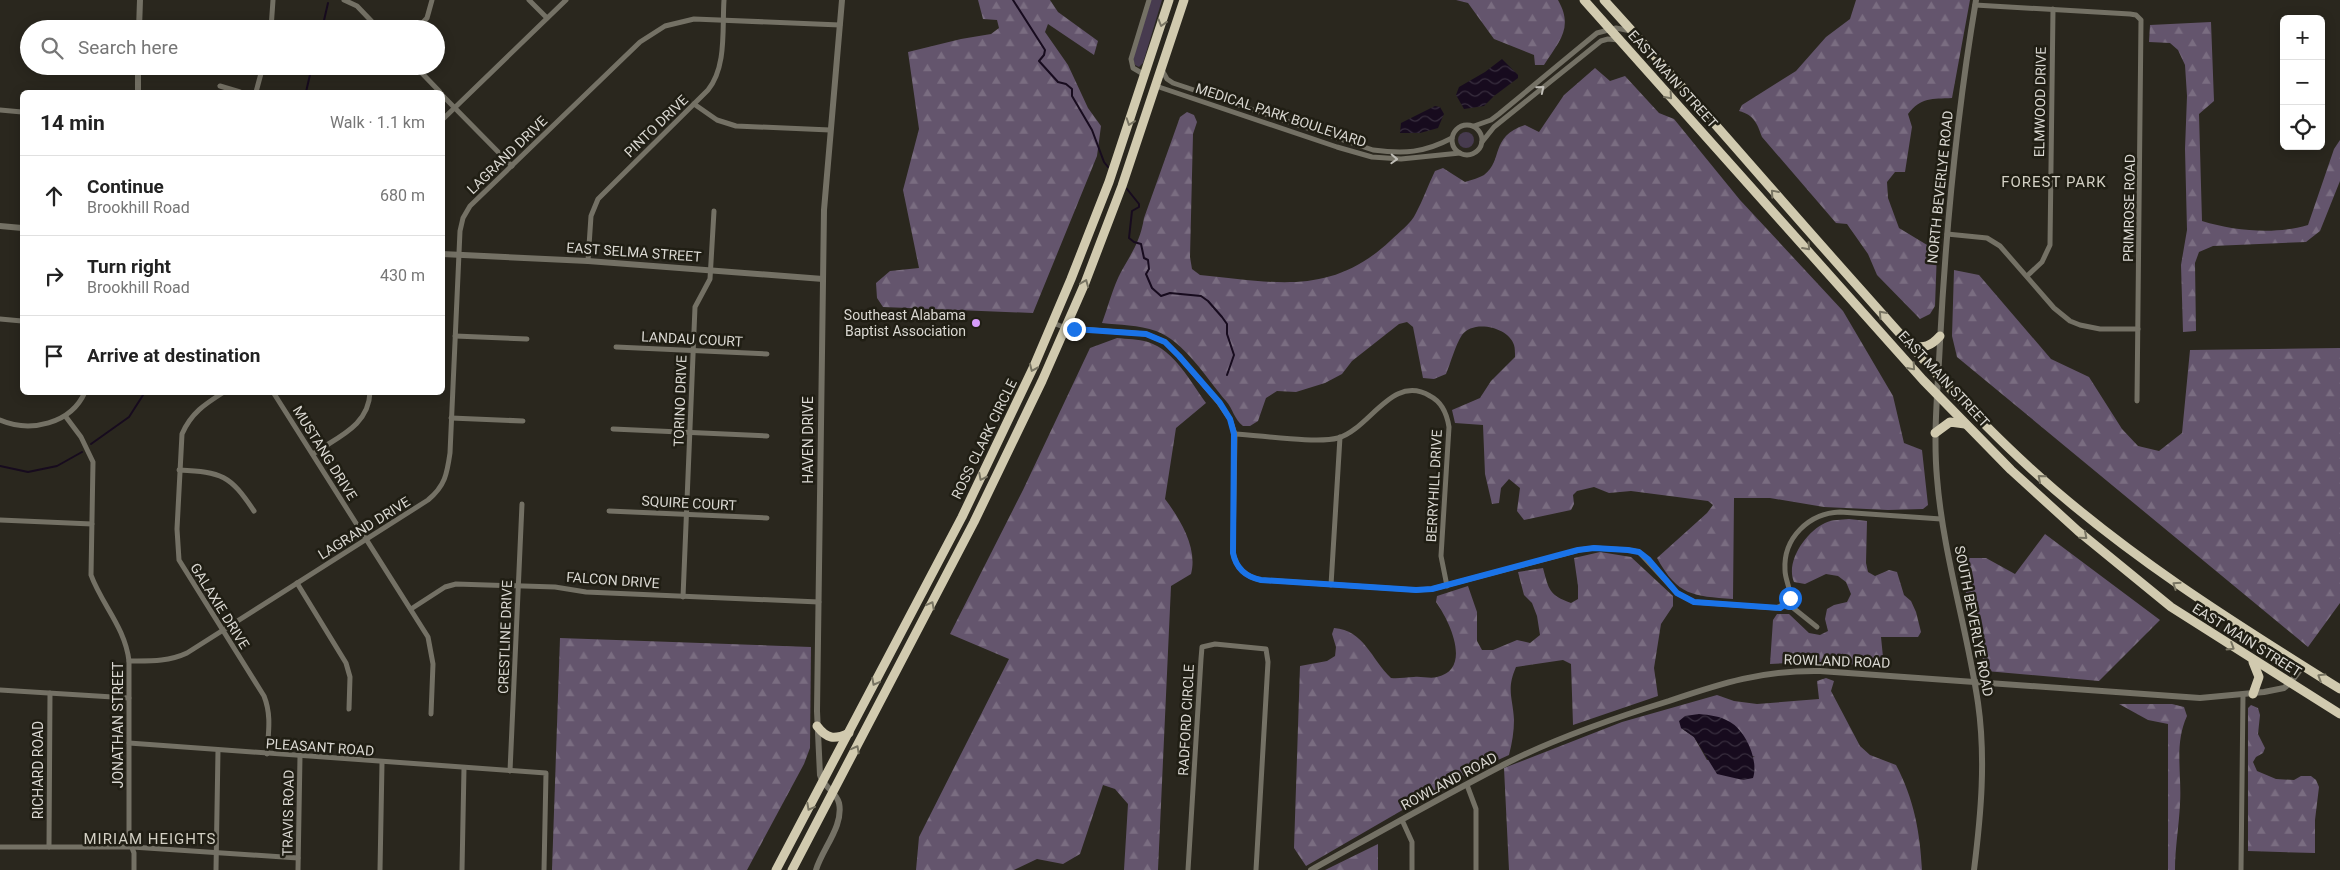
<!DOCTYPE html>
<meta charset="utf-8">
<style>
:root{--surface:#fff;--page:#f2f2f2;--text:#222;--muted:#767676;--line:#e0e0e0}
body{margin:0;font-family:Roboto,sans-serif;background:var(--page);color:var(--text)}
.controls{position:absolute;right:15px;top:15px;display:grid;overflow:hidden;border-radius:8px;box-shadow:0 2px 12px #0003}
.controls button{width:45px;height:45px;display:grid;place-items:center;padding:0;border:0;border-bottom:1px solid var(--line);background:var(--surface);color:var(--text);font:25px sans-serif}
.stop{position:absolute;width:15px;height:15px;margin:-11px;border:4px solid #1a73e8;border-radius:50%;background:#fff}
.stop.end{background:#1a73e8;border-color:#fff;box-shadow:0 1px 5px #0008}
.list{margin:0;padding:0;list-style:none}
h2{display:flex;justify-content:space-between;align-items:center;height:65px;margin:0;padding:0 20px;font-size:21px}
h2 small{font-size:16px;font-weight:400;color:var(--muted)}
.list li{display:grid;grid-template-columns:32px 1fr auto;gap:15px;align-items:center;box-sizing:border-box;height:80px;padding:0 20px;border-top:1px solid var(--line)}
.list b{display:block;font-size:19px;white-space:nowrap}
.list p{margin:0;font-size:16px;white-space:nowrap;color:var(--muted)}
.list em{font-size:16px;font-style:normal;color:var(--muted)}
.icon{flex:none;width:28px;height:28px;fill:none;stroke:currentColor;stroke-width:2;stroke-linecap:round;stroke-linejoin:round}
.map{position:relative;flex:none;width:2340px;height:870px;overflow:hidden}
.search{position:absolute;background:var(--surface);box-shadow:0 2px 12px #0003;left:20px;top:20px;width:425px;height:55px;display:flex;align-items:center;gap:12px;box-sizing:border-box;padding:0 18px;border-radius:28px;color:var(--muted);font-size:19px}
.panel{position:absolute;background:var(--surface);box-shadow:0 2px 12px #0003;left:20px;top:90px;width:425px;height:305px;border-radius:8px}
.map>svg:first-child{display:block}
</style>
<div class="map">
<svg width="2340" height="870" viewBox="0 0 2340 870">
<defs>
<pattern id="forest-firs" width="22" height="20" patternUnits="userSpaceOnUse" patternTransform="scale(1.25)"><rect width="22" height="20" fill="#64556d"/><path d="M5 1l3.5 6h-7zM16 11l3.5 6h-7z" fill="#7a6d81"/></pattern>
<pattern id="water-waves" width="16" height="10" patternUnits="userSpaceOnUse" patternTransform="scale(1.25)"><rect width="16" height="10" fill="#170b1e"/><path d="M0 5q4-4 8 0t8 0" fill="none" stroke="#382e3e"/></pattern>
</defs>
<rect width="100%" height="100%" fill="#2a271e"/>
<!-- green -->
<g fill="#473b4f">
<polygon points="1151,0 1162,0 1143,63 1139,67 1135,65 1133,59"/>
<circle cx="1466" cy="140" r="8"/>
</g>
<!-- forest -->
<g fill="url(#forest-firs)" fill-rule="evenodd">
<polygon points="978,0 1050,0 1058,12 1098,41 1094,55 1048,24 1045,32 1068,65 1088,108 1101,126 1097,156 1033,313 883,307 877,298 876,283 890,271 919,268 903,190 919,129 908,52 961,39 991,34 999,28 997,20 983,19"/>
<path d="M1456,0H1558C1574,28 1559,41 1544,65H1535L1534,55L1494,39L1468,3Z"/>
<path d="M1856,0H1970L1952,98C1932,99 1921,97 1908,114L1912,127L1905,172H1895L1887,182L1888,198L1899,228L1937,251L1935,306L1930,314L1920,319L1877,275L1868,254L1847,224L1836,223L1762,137C1757,123 1754,115 1739,111L1742,105L1796,71L1826,37L1850,19Z"/>
<path d="M2211,22L2214,101L2199,114L2202,221C2235,231 2275,235 2308,225L2334,149L2340,140V181L2320,231L2306,242L2213,246L2199,252L2195,263L2196,331L2183,332L2181,265L2187,230L2185,149L2187,96L2185,65L2178,50L2170,43L2149,42L2150,25Z"/>
<path d="M1595,68L1610,81L1625,76L1659,113L1674,119L1740,200L1843,311L1893,396L1904,443L1922,450L1928,505L1923,509L1888,510L1824,507L1770,498H1734L1733,599C1693,596 1678,596 1657,558L1707,513L1713,505L1708,501L1631,491L1609,493L1594,487L1577,491L1573,495L1574,504L1571,510L1524,520L1517,511L1520,488L1509,479L1501,488L1499,503L1492,504L1485,474L1483,425L1455,423L1452,410L1480,398L1491,381L1515,357C1515,353 1515,348 1514,345C1509,327 1473,319 1462,335C1455,346 1451,362 1446,374L1434,379L1423,378L1413,327L1407,322L1399,324L1352,361L1342,374L1325,383L1296,392L1277,391L1266,398L1258,421L1250,426H1243C1234,419 1233,409 1226,401C1207,379 1184,341 1156,331C1139,325 1119,325 1102,323C1108,307 1113,287 1121,272C1132,252 1140,242 1144,218L1180,117L1187,112L1194,115L1197,122L1193,134L1190,257L1192,269L1200,275C1274,282 1330,297 1390,241C1399,232 1411,224 1416,213C1423,200 1428,185 1435,171L1443,168L1465,182C1471,180 1479,178 1484,175C1504,160 1489,137 1525,125L1539,132L1564,95Z"/>
<polygon points="1954,270 1979,275 2051,359 2089,377 2122,429 2138,446 2159,451 2182,433 2190,350 2340,348 2340,603 2308,647 1957,357 1952,336"/>
<path d="M1117,338C1127,339 1138,339 1148,342C1175,351 1190,381 1206,403L1176,428L1165,499C1180,519 1198,548 1191,574L1171,586L1158,870H1124L1128,804L1115,789L1103,785L1080,854L1063,864L1037,859L1014,870H916L919,837L1009,659L950,634L1023,490L1090,348Z"/>
<path d="M1849,519L1867,521L1866,563L1868,572L1875,576L1889,570L1897,572L1904,595L1911,601L1916,612L1921,632L1918,637H1881L1883,657L1880,666L1808,662L1770,664L1773,620L1777,614H1789L1809,633L1820,635L1828,631L1825,619L1827,609L1834,605L1847,602L1851,594L1846,582L1838,576L1826,574L1805,584L1794,582C1785,561 1807,531 1825,523C1833,519 1841,520 1849,519Z"/>
<polygon points="2045,534 2160,620 2099,681 1986,671 1957,558 1986,558 2015,574"/>
<path d="M1600,552L1631,557L1673,596V606L1661,624L1654,668L1658,696L1573,725L1571,664L1563,660L1516,667C1506,690 1513,698 1514,720C1514,732 1512,743 1509,755L1456,779L1306,866L1294,848L1300,666L1327,661L1335,656L1336,647L1332,634L1334,628C1364,630 1371,659 1391,678C1399,679 1405,677 1414,677C1421,676 1430,679 1437,677C1473,669 1449,620 1436,602L1437,596L1468,586L1477,612V641L1482,650H1493L1517,640L1530,643L1540,635L1537,616L1532,603L1524,595L1518,572L1543,568C1549,590 1549,595 1571,603L1578,599V586L1574,558Z"/>
<polygon points="560,638 811,647 810,748 804,764 747,870 552,870"/>
<path d="M1826,678L1834,681L1831,691L1860,746L1870,755L1896,765C1914,799 1920,832 1922,870H1509L1504,768L1622,722L1717,695L1734,701L1757,704L1819,699L1817,681ZM1681,728L1755,757L1707,760L1694,737Z"/>
<path d="M2119,704H2172L2184,707L2187,716C2174,744 2182,774 2180,804C2179,826 2175,848 2175,870H2168V724L2148,720Z"/>
<polygon points="2251,705 2258,708 2260,715 2258,734 2265,748 2263,753 2256,757 2253,762 2257,771 2276,779 2294,780 2301,776 2311,776 2316,780 2319,787 2315,820 2315,853 2248,851 2248,708"/>
<polygon points="1378,844 1378,870 1325,870"/>
</g>
<!-- water -->
<g fill="url(#water-waves)">
<polygon points="1502,59 1518,75 1518,78 1494,96 1484,106 1464,109 1456,95 1459,87 1485,72"/>
<polygon points="1435,106 1440,107 1444,114 1438,128 1420,133 1400,133 1401,123"/>
<path d="M1699,714C1710,715 1720,716 1730,722C1746,731 1759,761 1753,778L1743,780L1717,774L1694,737L1681,728L1679,721L1685,716Z"/>
</g>
<g fill="none" stroke-linecap="round" stroke-linejoin="round">
<!-- stream -->
<g stroke="#170b1e" stroke-width="2">
<polyline points="1013,0 1045,50 1044,55 1039,61 1058,82 1066,84 1072,89 1072,96 1092,130 1104,162 1108,167"/>
<polyline points="322,29 328,3"/>
<polyline points="306,92 312,66"/>
<polyline points="1127,189 1139,204 1139,207 1132,211 1129,238 1134,242 1141,244 1144,258 1148,260 1149,269 1146,274 1152,288 1161,296 1170,293 1201,296 1208,301 1222,317 1227,324 1227,334 1234,355 1227,375"/>
<polyline points="91,444 129,417 145,392"/>
<polyline points="0,466 28,472 57,466 82,452"/>
</g>
<!-- minor -->
<g stroke="#747165" stroke-width="5">
<polyline points="344,0 357,6 379,29"/>
<polyline points="529,0 547,18"/>
<polyline points="1975,5 2130,14 2136,15 2141,20 2137,401"/>
<polyline points="271,29 273,0"/>
<polyline points="417,29 427,18 432,0"/>
<polyline points="415,66 440,92"/>
<path d="M1162,70L1167,79L1173,83L1373,150C1404,154 1424,153 1452,138"/>
<polyline points="1145,75 1133,68 1131,59 1149,0"/>
<polyline points="220,86 240,92"/>
<polyline points="1156,86 1337,147 1372,157 1401,159 1460,153"/>
<polyline points="256,92 263,66"/>
<polyline points="442,95 512,166"/>
<polyline points="694,104 717,120 736,126 830,130"/>
<polyline points="0,110 22,112"/>
<polyline points="442,120 566,0"/>
<circle cx="1467" cy="140" r="15"/>
<polyline points="1474,126 1491,120 1499,114 1597,33 1616,28 1631,31"/>
<polyline points="1482,142 1494,127 1601,41 1608,39 1619,40"/>
<polyline points="1947,234 1987,238 2000,246 2054,308 2070,321 2080,325 2100,329 2138,329"/>
<path d="M588,261L591,216L598,199L708,90C727,66 722,29 724,0"/>
<polyline points="2027,276 2042,262 2050,245 2053,9"/>
<polyline points="0,319 22,321"/>
<path d="M1053,323L1066,328L1146,334L1165,342L1179,356L1219,403L1230,419L1235,434L1233,553C1236,568 1246,577 1261,580L1416,590L1432,589L1579,550L1594,548L1628,550L1639,552L1677,593L1694,602L1776,608L1787,603"/>
<polyline points="455,336 527,339"/>
<polyline points="616,347 767,354"/>
<path d="M224,392C205,404 191,413 182,434L177,529L179,560L264,696C272,716 268,734 267,754"/>
<polyline points="273,392 428,637 433,664 431,714"/>
<path d="M66,417L81,437L93,462L91,575C102,605 125,627 129,661V840L134,853V870"/>
<polyline points="451,418 523,421"/>
<path d="M0,420C30,433 71,424 85,392"/>
<polyline points="613,429 767,436"/>
<path d="M1235,434C1259,435 1317,444 1338,438C1370,429 1392,373 1430,396C1442,402 1447,414 1449,427L1441,556L1447,586"/>
<path d="M313,454C337,437 369,426 370,392"/>
<path d="M179,470C222,472 230,475 254,511"/>
<polyline points="609,511 767,518"/>
<polyline points="0,520 92,524"/>
<polyline points="297,583 346,663 350,677 349,709"/>
<polyline points="1331,585 1340,437"/>
<polyline points="683,597 695,307 710,279 714,211"/>
<path d="M1787,603C1794,592 1785,582 1785,570C1783,538 1809,513 1840,512L1941,519"/>
<polyline points="1787,603 1817,627"/>
<polyline points="411,609 445,587 456,584 555,587 586,592 819,602"/>
<path d="M129,661C150,661 168,662 187,653L428,500C445,486 447,474 450,453L460,231L463,218L470,206L640,42L665,26L694,19L840,25"/>
<polyline points="0,690 129,698"/>
<polyline points="129,743 546,773 544,870"/>
<polyline points="510,771 522,504"/>
<polyline points="1467,785 1476,809 1476,870"/>
<polyline points="1402,820 1412,842 1412,870"/>
<polyline points="0,847 132,847 298,858"/>
<polyline points="49,847 50,693"/>
<polyline points="216,870 218,750"/>
<polyline points="298,870 300,756"/>
<polyline points="380,870 382,763"/>
<polyline points="462,870 464,768"/>
<polyline points="1188,870 1201,659 1202,647 1215,644 1266,649 1268,662 1256,870"/>
<polyline points="2241,870 2243,695"/>
</g>
<!-- tertiary -->
<g stroke="#747165" stroke-width="6">
<polyline points="139,29 140,0"/>
<polyline points="138,92 138,66"/>
<polyline points="0,226 22,228"/>
<polyline points="442,254 588,261 823,279"/>
<path d="M816,870C822,849 844,826 839,803C836,791 823,787 820,775L817,711L824,210L842,0"/>
<path d="M1311,870C1376,834 1441,797 1507,763C1558,737 1614,718 1669,701C1722,683 1763,670 1820,671L2200,698L2264,692L2284,688L2290,683L2303,666"/>
<path d="M1974,870C1981,814 1986,759 1978,703C1967,628 1943,554 1937,478C1933,433 1938,387 1940,342C1946,227 1957,113 1976,0"/>
</g>
<!-- trunk -->
<g stroke="#d1caaf" stroke-width="9">
<polyline points="1584,0 1923,380 2011,470 2078,531 2171,607 2340,714"/>
<path d="M1604,0C1691,95 1775,194 1861,290C1915,351 1969,412 2029,467C2124,554 2231,621 2340,689"/>
<path d="M1910,345C1924,349 1931,346 1940,336"/>
<polyline points="1935,433 1950,422 1965,424"/>
<polyline points="2253,694 2259,677 2253,662"/>
<path d="M817,726C827,739 834,740 849,733"/>
<polyline points="776,870 962,517 1034,366 1071,279 1109,182 1169,0"/>
<polyline points="792,870 974,522 1042,381 1085,283 1122,186 1184,0"/>
</g>
</g>
<!-- one-way arrows -->
<defs><path id="oneway-chevron" d="M-2-3.5L2.5 0L-2 3.5" fill="none" stroke-width="1.6" stroke-linecap="round" stroke-linejoin="round" transform="scale(1.25)"/></defs>
<g stroke="#787462">
<use href="#oneway-chevron" transform="translate(1162 23) rotate(107)"/>
<use href="#oneway-chevron" transform="translate(1669 96) rotate(48)"/>
<use href="#oneway-chevron" transform="translate(1130 122) rotate(109)"/>
<use href="#oneway-chevron" transform="translate(1774 193) rotate(-131)"/>
<use href="#oneway-chevron" transform="translate(1807 247) rotate(48)"/>
<use href="#oneway-chevron" transform="translate(1085 283) rotate(-68)"/>
<use href="#oneway-chevron" transform="translate(1882 314) rotate(-132)"/>
<use href="#oneway-chevron" transform="translate(1912 367) rotate(49)"/>
<use href="#oneway-chevron" transform="translate(1033 368) rotate(114)"/>
<use href="#oneway-chevron" transform="translate(982 477) rotate(117)"/>
<use href="#oneway-chevron" transform="translate(2041 478) rotate(-139)"/>
<use href="#oneway-chevron" transform="translate(2084 536) rotate(41)"/>
<use href="#oneway-chevron" transform="translate(2176 585) rotate(-145)"/>
<use href="#oneway-chevron" transform="translate(931 605) rotate(-62)"/>
<use href="#oneway-chevron" transform="translate(2231 647) rotate(32)"/>
<use href="#oneway-chevron" transform="translate(2321 677) rotate(-148)"/>
<use href="#oneway-chevron" transform="translate(875 682) rotate(118)"/>
<use href="#oneway-chevron" transform="translate(856 749) rotate(-62)"/>
<use href="#oneway-chevron" transform="translate(810 807) rotate(118)"/>
</g>
<g stroke="#c0beb7">
<use href="#oneway-chevron" transform="translate(1541 89) rotate(-39)"/>
<use href="#oneway-chevron" transform="translate(1394 159) rotate(2)"/>
</g>
<g fill="none" stroke-linecap="round" stroke-linejoin="round">
<!-- route -->
<path stroke="#1a73e8" stroke-width="6" d="M1074,329L1146,334L1165,342L1179,356L1220,403L1230,419L1234,434L1233,553C1236,568 1246,577 1261,580L1416,590L1432,589L1578,550L1594,548L1628,550L1639,552L1648,559L1677,593L1694,602L1780,608L1787,603L1790,598"/>
</g>
<!-- markers -->
<circle fill="#d69bfa" stroke="#201e14" stroke-width="2" cx="976" cy="323" r="5"/>
<g text-anchor="middle" stroke-width="5" stroke-linejoin="round" paint-order="stroke">
<!-- street labels -->
<g font-size="14" fill="#dad8d2" stroke="#201e14">
<text transform="translate(1673 79) rotate(48)" y="5">EAST MAIN STREET</text>
<text transform="translate(2040 102) rotate(-89)" y="5">ELMWOOD DRIVE</text>
<text transform="translate(1281 115) rotate(18)" y="5">MEDICAL PARK BOULEVARD</text>
<text transform="translate(656 126) rotate(-44)" y="5">PINTO DRIVE</text>
<text transform="translate(507 155) rotate(-44)" y="5">LAGRAND DRIVE</text>
<text transform="translate(1940 187) rotate(-84)" y="5">NORTH BEVERLYE ROAD</text>
<text transform="translate(2129 208) rotate(-89)" y="5">PRIMROSE ROAD</text>
<text transform="translate(634 252) rotate(4)" y="5">EAST SELMA STREET</text>
<text transform="translate(692 339) rotate(3)" y="5">LANDAU COURT</text>
<text transform="translate(1944 379) rotate(47)" y="5">EAST MAIN STREET</text>
<text transform="translate(680 401) rotate(-88)" y="5">TORINO DRIVE</text>
<text transform="translate(984 439) rotate(-64)" y="5">ROSS CLARK CIRCLE</text>
<text transform="translate(808 440) rotate(-90)" y="5">HAVEN DRIVE</text>
<text transform="translate(325 453) rotate(58)" y="5">MUSTANG DRIVE</text>
<text transform="translate(1434 486) rotate(-87)" y="5">BERRYHILL DRIVE</text>
<text transform="translate(689 503) rotate(3)" y="5">SQUIRE COURT</text>
<text transform="translate(364 528) rotate(-32)" y="5">LAGRAND DRIVE</text>
<text transform="translate(613 580) rotate(4)" y="5">FALCON DRIVE</text>
<text transform="translate(220 606) rotate(58)" y="5">GALAXIE DRIVE</text>
<text transform="translate(1974 621) rotate(79)" y="5">SOUTH BEVERLYE ROAD</text>
<text transform="translate(505 637) rotate(-88)" y="5">CRESTLINE DRIVE</text>
<text transform="translate(2247 640) rotate(32)" y="5">EAST MAIN STREET</text>
<text transform="translate(1837 661) rotate(2)" y="5">ROWLAND ROAD</text>
<text transform="translate(1186 720) rotate(-87)" y="5">RADFORD CIRCLE</text>
<text transform="translate(118 725) rotate(-90)" y="5">JONATHAN STREET</text>
<text transform="translate(320 747) rotate(4)" y="5">PLEASANT ROAD</text>
<text transform="translate(38 770) rotate(-90)" y="5">RICHARD ROAD</text>
<text transform="translate(1449 781) rotate(-28)" y="5">ROWLAND ROAD</text>
<text transform="translate(288 813) rotate(-89)" y="5">TRAVIS ROAD</text>
</g>
<!-- poi labels -->
<g font-size="14" fill="#dad8d2" stroke="#201e14" text-anchor="end">
<text x="966" y="320">Southeast Alabama<tspan x="966" dy="16">Baptist Association</tspan></text>
</g>
<!-- neighbourhood labels -->
<g font-size="15" letter-spacing="1" fill="#d3d0c4" stroke="#201e14">
<text x="2054" y="187">FOREST PARK</text>
<text x="150" y="844">MIRIAM HEIGHTS</text>
</g>
</g>
</svg>
<div class="controls">
<button>+</button>
<button>−</button>
<button><svg class="icon" aria-label="locate" viewBox="0 0 24 24"><circle cx="12" cy="12" r="6"/><path d="M12 2v4M12 18v4M2 12h4M18 12h4"/></svg></button>
</div>
<div class="stop" style="left:1790px;top:598px"></div>
<div class="stop end" style="left:1074px;top:329px"></div>
<div class="search"><svg class="icon" aria-label="search" viewBox="0 0 24 24"><circle cx="10" cy="10" r="6"/><path d="M15 15l6 6"/></svg>Search here</div>
<section class="panel">
<h2>14 min<small>Walk · 1.1 km</small></h2>
<ul class="list">
<li><svg class="icon" aria-label="ahead" viewBox="0 0 24 24"><path d="M12 20V5M6 11l6-6 6 6"/></svg><div><b>Continue</b><p>Brookhill Road</p></div><em>680 m</em></li>
<li><svg class="icon" aria-label="right" viewBox="0 0 24 24"><path d="M7 20v-9h11M14 6l5 5-5 5"/></svg><div><b>Turn right</b><p>Brookhill Road</p></div><em>430 m</em></li>
<li><svg class="icon" aria-label="arrive" viewBox="0 0 24 24"><path d="M6 21V4h12l-3 4 3 4H6"/></svg><div><b>Arrive at destination</b></div></li>
</ul>
</section>
</div>
